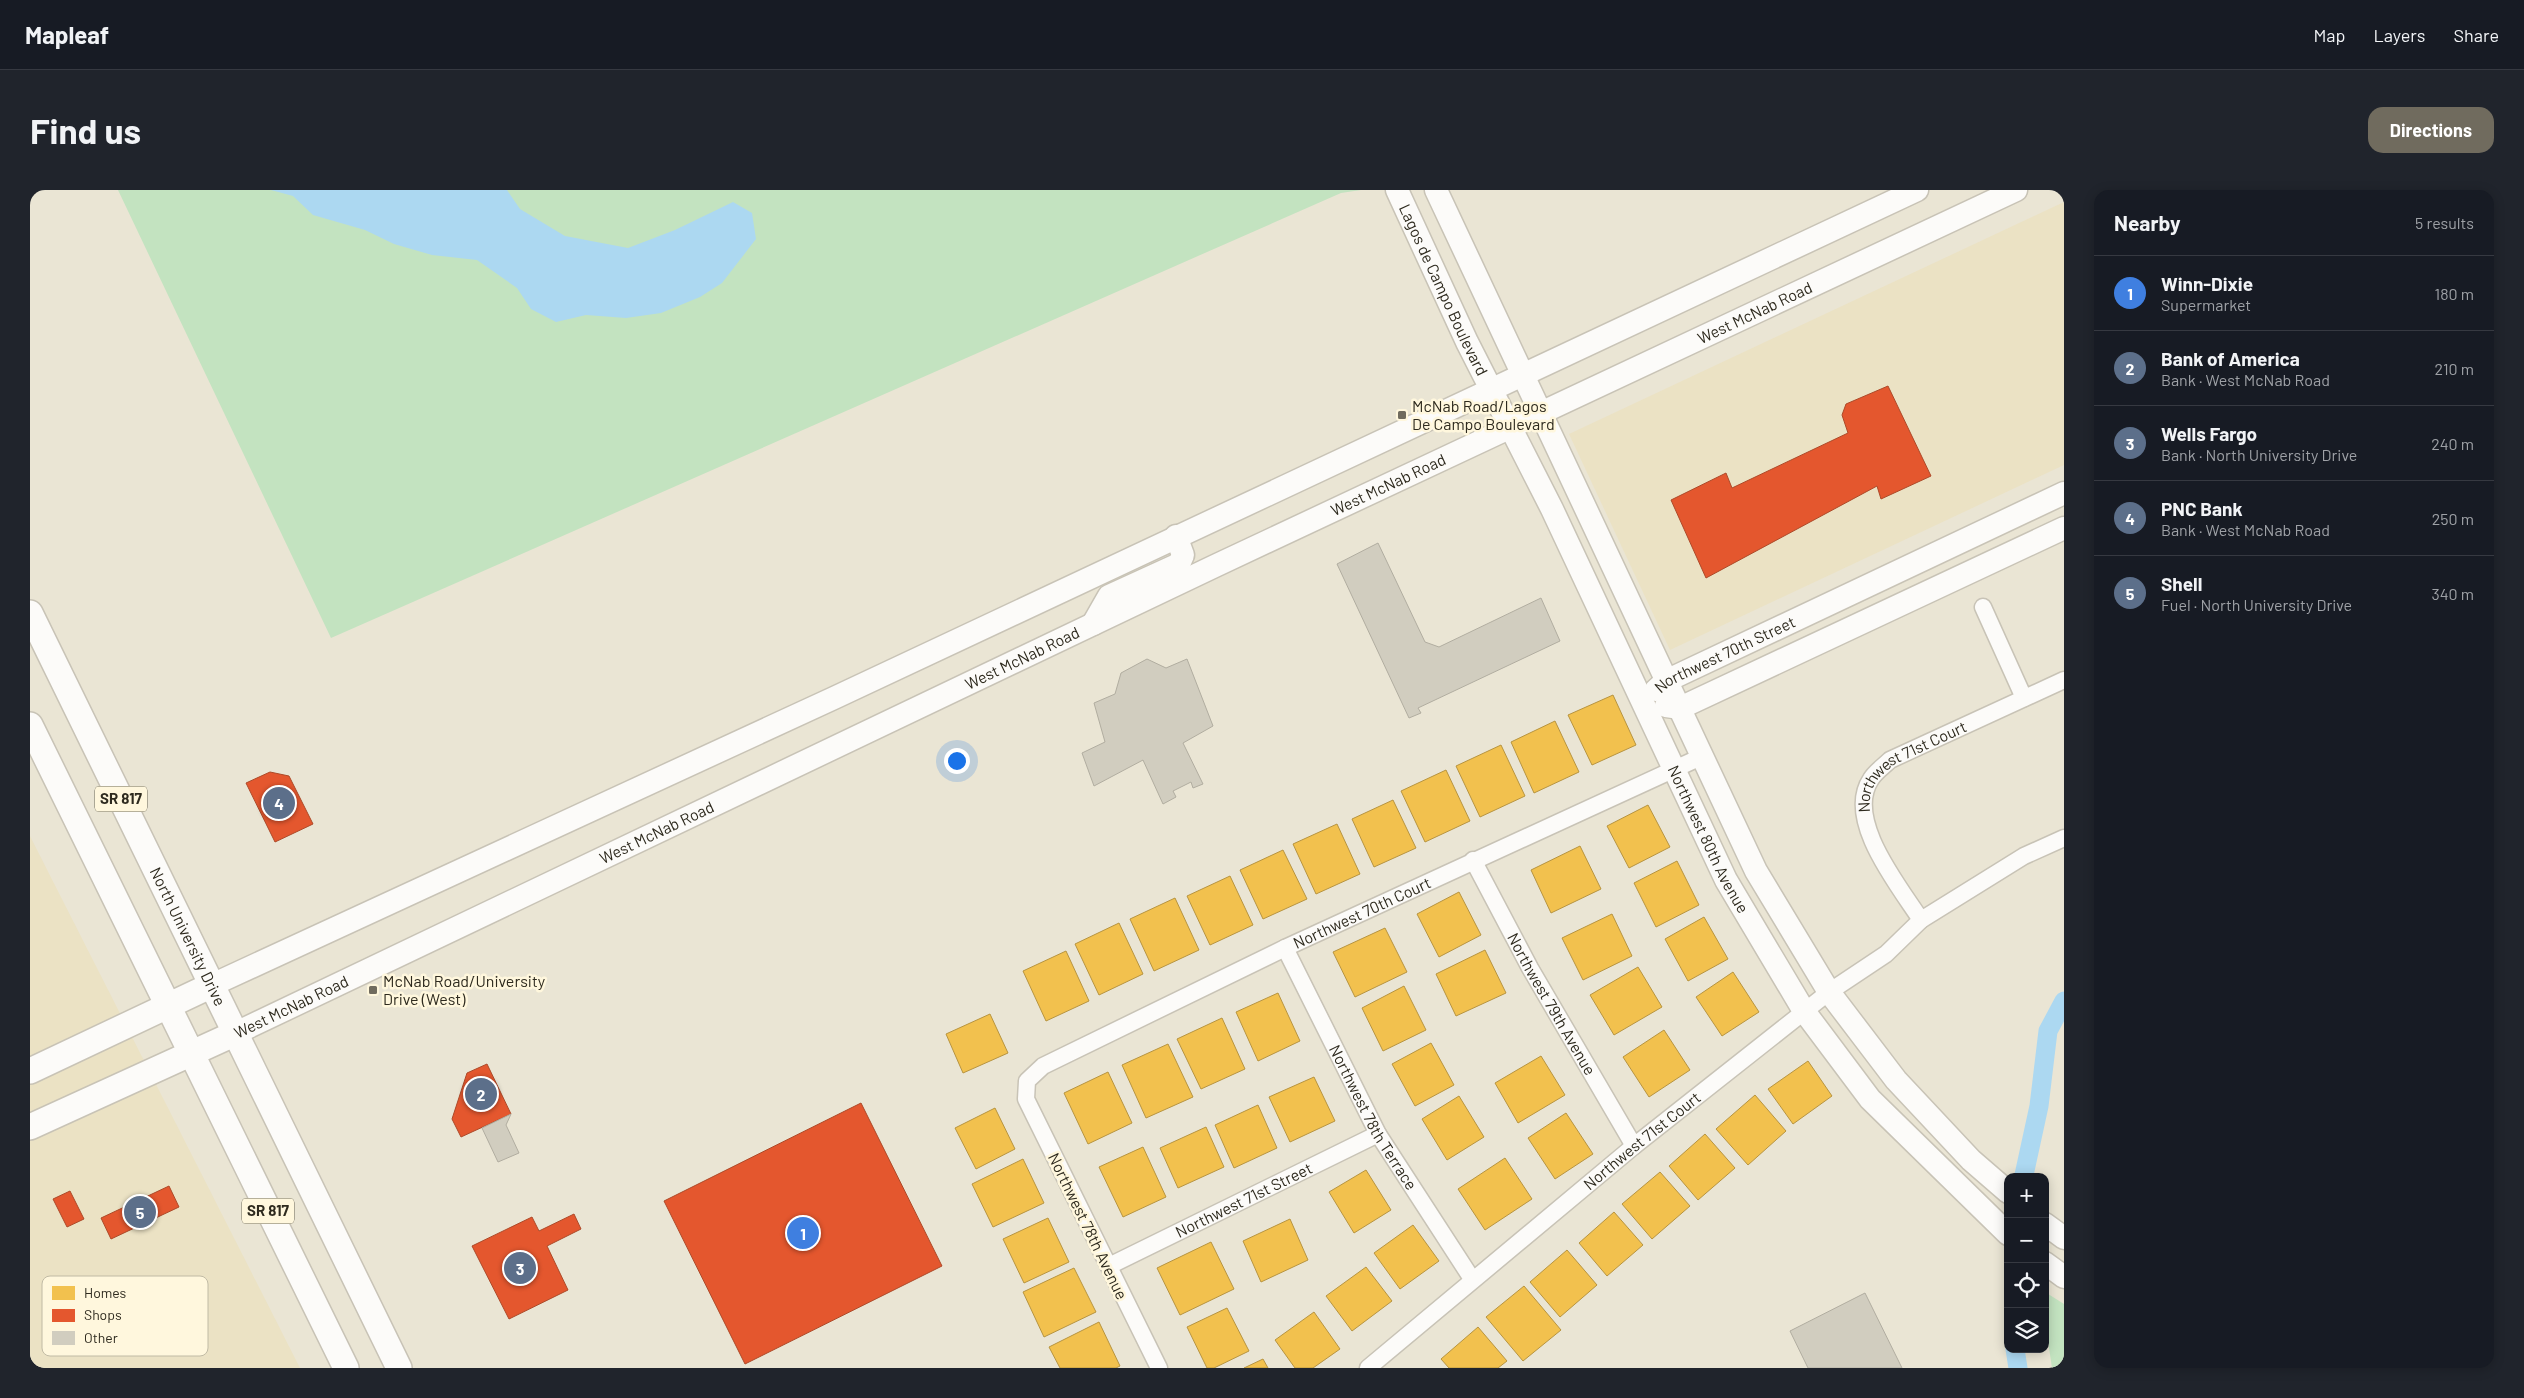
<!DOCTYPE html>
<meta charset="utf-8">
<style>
:root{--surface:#171b24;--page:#20242c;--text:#f1f3f6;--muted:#9ea1a6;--line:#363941;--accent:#706b5e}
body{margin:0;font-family:Barlow,sans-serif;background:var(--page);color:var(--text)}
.controls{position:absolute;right:15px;bottom:15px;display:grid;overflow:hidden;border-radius:10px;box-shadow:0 2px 12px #0003}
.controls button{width:45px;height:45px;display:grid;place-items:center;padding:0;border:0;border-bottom:1px solid var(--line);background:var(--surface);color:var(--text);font:25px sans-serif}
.you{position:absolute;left:926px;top:570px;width:18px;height:18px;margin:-12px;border:4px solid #fff;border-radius:50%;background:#1a73e8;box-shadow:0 0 0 8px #1a73e833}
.badge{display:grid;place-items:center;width:32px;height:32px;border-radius:50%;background:var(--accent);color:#fff;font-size:16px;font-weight:700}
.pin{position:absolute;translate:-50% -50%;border:2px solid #fff;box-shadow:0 1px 5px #0006}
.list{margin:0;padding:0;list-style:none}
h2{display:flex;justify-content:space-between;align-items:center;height:65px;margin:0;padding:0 20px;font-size:21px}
h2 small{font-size:16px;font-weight:400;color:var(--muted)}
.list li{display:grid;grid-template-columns:32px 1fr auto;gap:15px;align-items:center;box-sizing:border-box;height:75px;padding:0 20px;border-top:1px solid var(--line)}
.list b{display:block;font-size:19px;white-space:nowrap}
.list p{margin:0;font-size:16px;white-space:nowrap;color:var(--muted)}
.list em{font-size:16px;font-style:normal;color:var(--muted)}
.icon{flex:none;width:28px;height:28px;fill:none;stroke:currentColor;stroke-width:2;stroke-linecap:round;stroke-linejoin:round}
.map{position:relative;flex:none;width:2034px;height:1178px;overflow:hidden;border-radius:15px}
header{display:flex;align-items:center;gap:30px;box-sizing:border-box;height:70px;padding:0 25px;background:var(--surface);border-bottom:1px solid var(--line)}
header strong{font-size:24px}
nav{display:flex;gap:28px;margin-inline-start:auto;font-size:18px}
.intro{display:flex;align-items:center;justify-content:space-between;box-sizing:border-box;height:120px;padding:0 30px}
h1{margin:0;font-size:35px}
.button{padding:12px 22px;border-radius:15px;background:var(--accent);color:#fff;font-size:18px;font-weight:700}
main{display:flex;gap:30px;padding:0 30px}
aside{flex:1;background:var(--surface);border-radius:15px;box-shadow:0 2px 12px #0003}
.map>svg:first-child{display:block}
</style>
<header>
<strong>Mapleaf</strong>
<nav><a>Map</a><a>Layers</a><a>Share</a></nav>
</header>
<div class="intro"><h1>Find us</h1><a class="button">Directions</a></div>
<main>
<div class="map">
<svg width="2034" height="1178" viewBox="0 0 2034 1178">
<rect width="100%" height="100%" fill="#eae5d4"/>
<!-- built -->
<g fill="#ebe2c4">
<polygon points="2034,12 2034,275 1640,460 1539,244"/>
<polygon points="0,646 270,1178 0,1178"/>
</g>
<!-- green -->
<g fill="#c3e3c0">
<polygon points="88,0 1331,0 1311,3 301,448"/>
<polygon points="2015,1102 2034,1114 2034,1178 2022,1178 2015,1131"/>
</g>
<!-- water -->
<polygon fill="#acd8f1" points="241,0 477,0 490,19 535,46 598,58 645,40 703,12 722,23 726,49 692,93 670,107 631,123 596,128 556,125 526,132 501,119 487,98 447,70 402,65 364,54 335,40 283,25 263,6"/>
<!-- homes -->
<g fill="#f2c14e" stroke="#b79440">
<polygon points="1583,505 1606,555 1562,575 1538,525"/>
<polygon points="1525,531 1549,582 1504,603 1481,552"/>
<polygon points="1471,555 1495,606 1450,627 1426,576"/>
<polygon points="1416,580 1440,631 1395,652 1371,601"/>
<polygon points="1363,610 1386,658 1344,677 1322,629"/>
<polygon points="1618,615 1640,657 1599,678 1577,636"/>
<polygon points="1307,634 1330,684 1286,704 1263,654"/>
<polygon points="1550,656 1571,699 1521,723 1501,680"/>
<polygon points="1253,660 1277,709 1233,729 1210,680"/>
<polygon points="1647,671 1669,715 1626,737 1604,693"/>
<polygon points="1200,686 1223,735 1180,755 1157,706"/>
<polygon points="1429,702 1451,745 1409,767 1387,724"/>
<polygon points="1145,708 1169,760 1124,781 1100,729"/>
<polygon points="1582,724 1602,766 1553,790 1532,748"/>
<polygon points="1674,727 1698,769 1658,791 1635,749"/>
<polygon points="1089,733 1113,784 1069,805 1045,754"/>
<polygon points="1355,738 1377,782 1325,807 1303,762"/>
<polygon points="1455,760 1476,803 1426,826 1406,784"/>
<polygon points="1036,761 1059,811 1016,831 993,781"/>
<polygon points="1608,777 1632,817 1584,845 1560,805"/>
<polygon points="1703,782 1729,822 1692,846 1666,807"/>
<polygon points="1374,796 1396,840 1353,861 1332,818"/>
<polygon points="1248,803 1270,851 1228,871 1206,822"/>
<polygon points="960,824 978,863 933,883 916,844"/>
<polygon points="1192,828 1215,879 1171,899 1147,849"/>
<polygon points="1634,840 1660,880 1619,907 1593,867"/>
<polygon points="1401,853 1424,895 1385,916 1362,874"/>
<polygon points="1138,854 1163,907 1116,928 1092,875"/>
<polygon points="1511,866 1535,905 1488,933 1465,893"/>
<polygon points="1778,871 1802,906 1763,934 1738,899"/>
<polygon points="1078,882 1102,933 1058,954 1034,903"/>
<polygon points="1284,887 1305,931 1260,952 1239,907"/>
<polygon points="1725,905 1756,941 1718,975 1686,939"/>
<polygon points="1429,906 1454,947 1417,970 1392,929"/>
<polygon points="1228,915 1247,958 1204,978 1185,935"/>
<polygon points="965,918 985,959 946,979 925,938"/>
<polygon points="1536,923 1563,964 1525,989 1498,948"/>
<polygon points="1176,937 1194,977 1148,998 1130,958"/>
<polygon points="1675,944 1705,978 1668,1010 1639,976"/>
<polygon points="1113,957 1136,1007 1093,1027 1069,977"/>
<polygon points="1475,968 1502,1009 1455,1040 1428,999"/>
<polygon points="993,969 1014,1013 963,1037 942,994"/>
<polygon points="1336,980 1361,1020 1324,1043 1299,1002"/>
<polygon points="1630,982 1660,1016 1622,1049 1592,1014"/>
<polygon points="1584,1022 1613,1055 1577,1086 1549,1053"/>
<polygon points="1018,1028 1039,1072 994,1093 973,1049"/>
<polygon points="1260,1029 1278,1070 1231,1092 1213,1051"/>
<polygon points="1383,1035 1409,1071 1370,1099 1344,1063"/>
<polygon points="1181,1052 1204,1099 1150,1125 1127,1078"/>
<polygon points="1537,1060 1567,1095 1530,1127 1500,1092"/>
<polygon points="1336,1077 1362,1111 1322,1141 1296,1106"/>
<polygon points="1044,1078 1066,1122 1014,1147 993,1102"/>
<polygon points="1494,1096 1531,1140 1493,1171 1456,1127"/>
<polygon points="1197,1118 1219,1161 1184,1178 1177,1178 1157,1137"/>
<polygon points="1284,1122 1310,1159 1283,1178 1265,1178 1245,1150"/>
<polygon points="1069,1132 1090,1176 1086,1178 1030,1178 1019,1157"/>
<polygon points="1448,1137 1477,1171 1468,1178 1419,1178 1411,1169"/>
<polygon points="1233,1169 1238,1178 1214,1178"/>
</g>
<!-- shops -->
<g fill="#e4572e" stroke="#ad4a29">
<polygon points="1858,196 1901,286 1851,309 1847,296 1676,388 1641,310 1696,283 1702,298 1818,243 1812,225 1816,214"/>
<polygon points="240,582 259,586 283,634 245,652 216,593"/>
<polygon points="457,874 481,924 431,947 422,929 437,883"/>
<polygon points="831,913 912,1076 715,1174 634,1011"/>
<polygon points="139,996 149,1017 81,1049 71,1028"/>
<polygon points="40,1001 54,1029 37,1037 23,1009"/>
<polygon points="544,1024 551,1039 517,1056 538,1100 479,1129 442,1056 502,1027 509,1041"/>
</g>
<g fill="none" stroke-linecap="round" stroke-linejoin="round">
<!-- canal -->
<g stroke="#acd8f1" stroke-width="19">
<polyline points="1994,985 2009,916 2018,841 2034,811"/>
<polyline points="1985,1159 1988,1178"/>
</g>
</g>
<!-- building -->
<g fill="#d1cdbf" stroke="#b1ada0">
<polygon points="1348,353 1395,452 1409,457 1511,408 1530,451 1388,518 1391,523 1379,528 1307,374"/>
<polygon points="1117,469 1136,478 1157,469 1183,536 1153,553 1173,594 1163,598 1161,592 1143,601 1146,607 1133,614 1113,570 1064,596 1052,563 1075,552 1064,513 1085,504 1091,483"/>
<polygon points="481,924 476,935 489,963 468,972 452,938"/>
<polygon points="1835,1103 1872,1178 1778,1178 1760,1141"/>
</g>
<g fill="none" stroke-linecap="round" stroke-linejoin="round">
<defs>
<g id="street">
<polyline points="1953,417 1994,508"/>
<path id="s1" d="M1443,670L1500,778L1604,956"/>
<path id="s2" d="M1891,730C1869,696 1814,629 1841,589C1845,582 1854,576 1860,570L2034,490"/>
<path id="s3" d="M1255,758L1348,944L1442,1089"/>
<path id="s4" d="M1079,1076L1348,944"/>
<path id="s5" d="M1129,1178L996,909L997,891L1013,876L1255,758L1673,566"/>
<path id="s6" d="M1338,1178L1604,956L1799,802L1856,764L1891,730L1994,666L2034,648"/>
</g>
<g id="secondary">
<path id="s7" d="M1367,0L1437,152L1522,319L1696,690L1774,821L1840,909L1978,1044"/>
<polyline points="1406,0 1726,681 1799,802 1866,890 1941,970 1978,1002"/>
<polyline points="1063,434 1079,406 1149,374 1153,365 1146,346"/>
<path id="s8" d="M1626,500L1636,491L2034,303"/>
<polyline points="1636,516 1650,518 2034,338"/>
<polyline points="182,795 804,508 1887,0"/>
<path id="s9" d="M206,843L1187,375L1986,0"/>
<polyline points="2015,1034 2034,1048"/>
<polyline points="2015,1073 2034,1087"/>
</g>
<g id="primary">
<path id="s10" d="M0,423L369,1178"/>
<polyline points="0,535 316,1178"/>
<polyline points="0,881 182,795"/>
<polyline points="0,937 206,843"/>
</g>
</defs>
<!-- street casing -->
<use href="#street" stroke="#c8c3b6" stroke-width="19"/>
<!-- secondary casing -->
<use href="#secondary" stroke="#c8c3b6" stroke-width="25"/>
<!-- primary casing -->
<use href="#primary" stroke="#c8c3b6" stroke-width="28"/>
<!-- street -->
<use href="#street" stroke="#fcfbf9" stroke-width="16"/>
<!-- secondary -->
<use href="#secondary" stroke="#fcfbf9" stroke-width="22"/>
<!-- primary -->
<use href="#primary" stroke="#fcfbf9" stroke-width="25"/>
</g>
<!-- markers -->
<g fill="#706b5e" stroke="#fff7dd" stroke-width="2">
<rect x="1367" y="220" width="10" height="10" rx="2.5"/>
<rect x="338" y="795" width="10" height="10" rx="2.5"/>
</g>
<g text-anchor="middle" stroke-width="5" stroke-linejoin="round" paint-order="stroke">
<!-- shield labels -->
<g fill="#fff7dd" stroke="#6d6857" stroke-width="1">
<rect x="65" y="596.5" width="52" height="25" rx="4"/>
<rect x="212" y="1008.5" width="52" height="25" rx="4"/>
</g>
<g font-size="15" font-weight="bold" fill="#2e2a1e">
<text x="91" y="614">SR 817</text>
<text x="238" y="1026">SR 817</text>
</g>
<!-- street labels -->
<g font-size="16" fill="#2e2a1e" stroke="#fff7dd">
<text dy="6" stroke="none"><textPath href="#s7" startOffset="110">Lagos de Campo Boulevard</textPath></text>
<text dy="6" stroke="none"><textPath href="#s9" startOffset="1681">West McNab Road</textPath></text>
<text dy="6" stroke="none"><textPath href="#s9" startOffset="1276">West McNab Road</textPath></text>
<text dy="6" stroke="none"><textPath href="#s8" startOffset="78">Northwest 70th Street</textPath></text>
<text dy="6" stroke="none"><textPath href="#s9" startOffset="871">West McNab Road</textPath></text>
<text dy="6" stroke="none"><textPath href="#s2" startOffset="195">Northwest 71st Court</textPath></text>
<text dy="6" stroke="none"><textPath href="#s9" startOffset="466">West McNab Road</textPath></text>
<text dy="6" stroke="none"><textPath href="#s7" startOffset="720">Northwest 80th Avenue</textPath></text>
<text dy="6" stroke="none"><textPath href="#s5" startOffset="694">Northwest 70th Court</textPath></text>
<text dy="6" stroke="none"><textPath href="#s10" startOffset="360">North University Drive</textPath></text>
<text dy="6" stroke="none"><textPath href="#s1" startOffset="164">Northwest 79th Avenue</textPath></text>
<text dy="6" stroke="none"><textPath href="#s9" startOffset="61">West McNab Road</textPath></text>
<text dy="6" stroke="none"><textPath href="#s3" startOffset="191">Northwest 78th Terrace</textPath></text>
<text dy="6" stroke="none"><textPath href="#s6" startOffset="356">Northwest 71st Court</textPath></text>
<text dy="6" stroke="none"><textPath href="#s4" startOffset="150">Northwest 71st Street</textPath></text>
<text transform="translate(1058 1036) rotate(64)" y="6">Northwest 78th Avenue</text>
</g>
<!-- poi labels -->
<g font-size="16" fill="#2e2a1e" stroke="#fff7dd" text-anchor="start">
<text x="1382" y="222">McNab Road/Lagos<tspan x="1382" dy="18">De Campo Boulevard</tspan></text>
<text x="353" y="797">McNab Road/University<tspan x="353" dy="18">Drive (West)</tspan></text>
</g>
</g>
<!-- legend -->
<rect x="12" y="1086" width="166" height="80" rx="8" fill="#fff7dd" stroke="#c0baa4" stroke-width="1"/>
<rect x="22" y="1096" width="23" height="14" fill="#f2c14e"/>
<rect x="22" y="1119" width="23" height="13" fill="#e4572e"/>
<rect x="22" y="1141" width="23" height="14" fill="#d1cdbf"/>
<g font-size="14" fill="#2e2a1e">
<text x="54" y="1108">Homes</text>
<text x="54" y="1130">Shops</text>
<text x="54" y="1153">Other</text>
</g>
</svg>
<div class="controls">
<button>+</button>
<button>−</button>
<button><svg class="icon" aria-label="locate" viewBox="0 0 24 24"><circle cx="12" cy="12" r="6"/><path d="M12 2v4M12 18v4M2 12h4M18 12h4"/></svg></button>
<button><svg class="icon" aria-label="layers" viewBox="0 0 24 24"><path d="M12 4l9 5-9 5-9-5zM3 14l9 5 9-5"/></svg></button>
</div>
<div class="you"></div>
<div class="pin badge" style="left:773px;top:1043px;background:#3f7fe0">1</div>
<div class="pin badge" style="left:451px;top:904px;background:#5c6f8a">2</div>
<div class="pin badge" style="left:490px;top:1078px;background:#5c6f8a">3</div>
<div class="pin badge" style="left:249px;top:613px;background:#5c6f8a">4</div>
<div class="pin badge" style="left:110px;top:1022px;background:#5c6f8a">5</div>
</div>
<aside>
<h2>Nearby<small>5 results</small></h2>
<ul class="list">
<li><span class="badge" style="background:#3f7fe0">1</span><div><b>Winn-Dixie</b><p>Supermarket</p></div><em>180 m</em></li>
<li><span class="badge" style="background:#5c6f8a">2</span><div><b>Bank of America</b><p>Bank · West McNab Road</p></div><em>210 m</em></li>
<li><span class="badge" style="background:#5c6f8a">3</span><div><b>Wells Fargo</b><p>Bank · North University Drive</p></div><em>240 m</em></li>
<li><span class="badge" style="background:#5c6f8a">4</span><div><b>PNC Bank</b><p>Bank · West McNab Road</p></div><em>250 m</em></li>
<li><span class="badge" style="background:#5c6f8a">5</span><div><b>Shell</b><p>Fuel · North University Drive</p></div><em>340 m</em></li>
</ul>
</aside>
</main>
